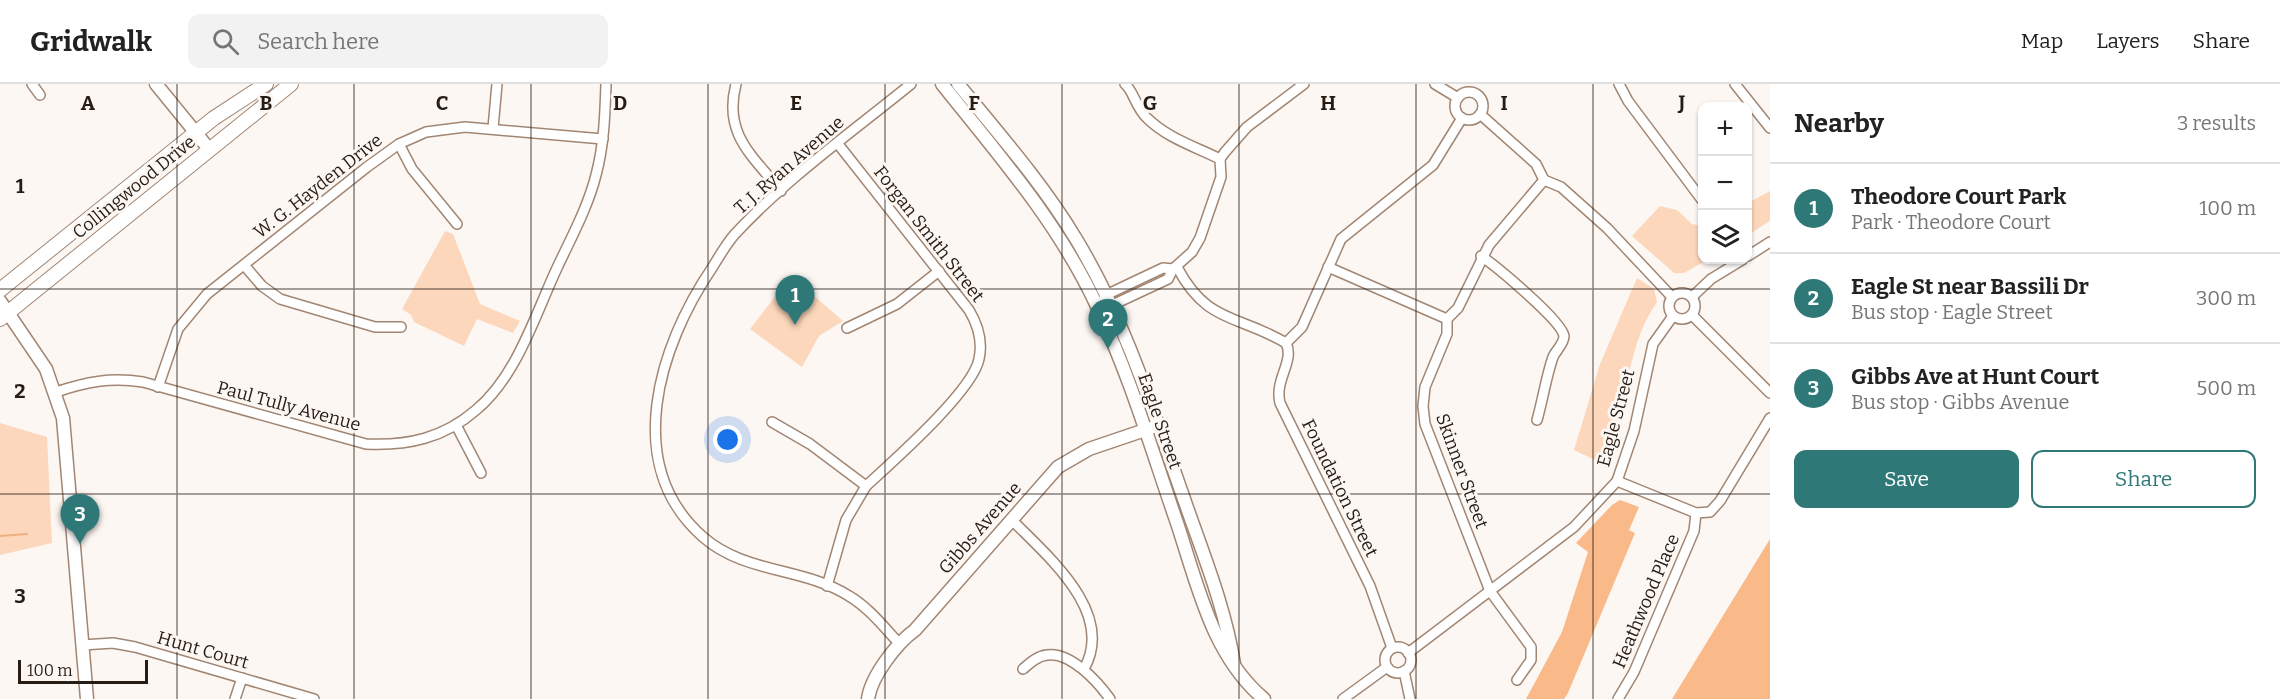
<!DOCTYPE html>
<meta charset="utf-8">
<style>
:root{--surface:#fff;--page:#f2f2f2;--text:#222;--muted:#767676;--line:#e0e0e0;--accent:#2e7878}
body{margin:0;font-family:Bitter,serif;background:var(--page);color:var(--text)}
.controls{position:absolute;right:18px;top:18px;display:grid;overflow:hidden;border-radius:12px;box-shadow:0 2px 4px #0004}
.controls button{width:54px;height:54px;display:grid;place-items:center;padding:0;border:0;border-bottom:2px solid var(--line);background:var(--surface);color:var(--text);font:30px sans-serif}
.scale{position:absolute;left:18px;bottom:15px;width:130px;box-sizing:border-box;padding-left:6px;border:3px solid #261c14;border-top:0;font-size:16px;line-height:21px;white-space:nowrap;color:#261c14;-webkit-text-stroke:4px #fdf7f3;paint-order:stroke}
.you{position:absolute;left:728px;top:356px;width:21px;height:21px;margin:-15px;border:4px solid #fff;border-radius:50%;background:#1a73e8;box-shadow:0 0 0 9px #1a73e833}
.badge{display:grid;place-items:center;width:39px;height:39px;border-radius:50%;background:var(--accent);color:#fff;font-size:20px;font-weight:700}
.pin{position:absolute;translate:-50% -50px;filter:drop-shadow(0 2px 3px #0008)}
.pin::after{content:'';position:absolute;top:32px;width:21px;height:18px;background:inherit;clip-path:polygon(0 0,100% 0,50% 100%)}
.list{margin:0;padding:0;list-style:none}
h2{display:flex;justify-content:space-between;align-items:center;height:78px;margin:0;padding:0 24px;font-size:26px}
h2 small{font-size:20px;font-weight:400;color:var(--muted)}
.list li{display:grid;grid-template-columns:39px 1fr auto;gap:18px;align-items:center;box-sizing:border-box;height:90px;padding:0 24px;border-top:2px solid var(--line)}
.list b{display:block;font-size:22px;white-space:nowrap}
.list p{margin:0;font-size:20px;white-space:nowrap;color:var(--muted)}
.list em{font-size:20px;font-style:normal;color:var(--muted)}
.actions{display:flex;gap:12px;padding:18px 24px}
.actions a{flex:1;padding:14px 0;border:2px solid var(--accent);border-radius:12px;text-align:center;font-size:21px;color:var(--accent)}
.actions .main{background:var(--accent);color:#fff}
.icon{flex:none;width:33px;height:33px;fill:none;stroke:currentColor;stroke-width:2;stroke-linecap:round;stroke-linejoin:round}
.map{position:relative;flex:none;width:1770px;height:615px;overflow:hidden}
header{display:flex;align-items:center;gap:36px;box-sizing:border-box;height:84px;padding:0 30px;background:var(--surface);border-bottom:2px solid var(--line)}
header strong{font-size:28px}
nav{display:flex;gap:33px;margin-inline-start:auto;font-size:21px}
.search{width:420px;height:54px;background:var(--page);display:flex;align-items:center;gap:15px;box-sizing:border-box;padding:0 21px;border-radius:12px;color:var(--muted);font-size:22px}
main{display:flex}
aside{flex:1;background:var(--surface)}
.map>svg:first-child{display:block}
</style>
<header>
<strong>Gridwalk</strong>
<div class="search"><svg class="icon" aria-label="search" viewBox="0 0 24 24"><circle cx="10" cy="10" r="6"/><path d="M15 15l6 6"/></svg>Search here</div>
<nav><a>Map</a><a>Layers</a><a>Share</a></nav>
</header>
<main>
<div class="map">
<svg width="1770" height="615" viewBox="0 0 1770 615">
<rect width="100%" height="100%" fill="#fdf7f3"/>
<!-- green -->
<g fill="#fcd7bb">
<polygon points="1770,107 1770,137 1748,151 1748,119"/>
<polygon points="1660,122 1677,126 1692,140 1702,142 1702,176 1707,176 1684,189 1674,189 1632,152"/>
<polygon points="445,147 453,150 480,220 520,237 513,249 477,235 464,262 414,238 411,231 402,225"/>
<polygon points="791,192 843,237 819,252 802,283 750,245"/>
<path d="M1637,194L1654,205L1657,218C1623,266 1630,330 1599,378L1574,366L1600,280Z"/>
<polygon points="0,339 47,353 52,459 0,471"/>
</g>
<!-- forest -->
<g fill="#f9b988">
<polygon points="1620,416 1639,423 1629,446 1635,449 1568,609 1564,615 1526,615 1562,548 1588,468 1576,459 1612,421"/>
<polygon points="1770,455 1770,615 1672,615"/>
</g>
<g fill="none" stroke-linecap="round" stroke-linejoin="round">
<!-- stream -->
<polyline stroke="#eeaf7e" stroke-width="2" points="0,452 27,450"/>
<defs>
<g id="minor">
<polyline points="32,0 40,11"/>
<path d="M736,0C723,50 752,71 781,107"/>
<path d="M1125,0C1133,6 1136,24 1147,34C1167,54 1196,63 1220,75"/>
<polyline points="1435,0 1458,14"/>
<polyline points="1619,0 1628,17 1702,116"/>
<polyline points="1735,0 1770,44"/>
<circle cx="1469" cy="22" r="14"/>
<polyline points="1480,30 1536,80 1544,96 1561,103 1607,144 1672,213"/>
<polyline points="493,44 497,0"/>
<polyline points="399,60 412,85 457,140"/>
<path d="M1481,172C1496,182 1562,237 1564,252C1564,260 1556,266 1553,273C1546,293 1543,315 1537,336"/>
<polyline points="1748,172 1770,158"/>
<polyline points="244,181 262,202 280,215 375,243 401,243"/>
<path d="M1177,183C1207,240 1237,230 1286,259L1302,243L1341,155L1433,81L1462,34"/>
<polyline points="1328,183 1447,235"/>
<circle cx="1682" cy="222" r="13"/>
<polyline points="1692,213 1711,195 1742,176"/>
<polyline points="1108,223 1168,195 1173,185 1192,168 1200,154 1221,93 1220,75 1225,68 1247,43 1304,0"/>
<polyline points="1098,224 1106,211 1163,184 1173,185"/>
<polyline points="1692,231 1770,309"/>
<polyline points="847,244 897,220 939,187"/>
<path d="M1286,259C1295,277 1274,296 1280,319L1370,502L1392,564"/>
<polyline points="158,303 178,245 207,210 367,83 399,60 426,48 465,43 603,55"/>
<path d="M56,308C86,298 110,293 143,298L366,360C408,362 444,354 476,326C517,292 535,231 557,184C571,154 588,123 596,91C604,61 605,31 606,0"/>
<polyline points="772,338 810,360 866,402"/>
<polyline points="456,341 481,389"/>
<polyline points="1617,397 1696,429 1710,428 1720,417 1770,334"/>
<path d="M1011,435C1047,472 1116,528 1084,585"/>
<path d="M827,502L846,436L866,402C892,378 973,307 979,275C983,257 978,241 969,226L838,60"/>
<path d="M898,558C883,542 868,523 849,512C804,483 745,490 703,453C621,381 659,262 712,184C719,173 726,160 735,150C787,94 852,48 911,0"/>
<polyline points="82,561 113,559 135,563 314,615"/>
<circle cx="1398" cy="576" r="13"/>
<polyline points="1408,569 1574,443 1617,397 1634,347 1653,260 1673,232"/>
<path d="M1023,585C1030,579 1037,572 1047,571C1070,567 1098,598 1110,615"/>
<polyline points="1404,587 1410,615"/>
<polyline points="1517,596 1531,576 1531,563 1490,507 1425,340 1423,322 1425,303 1447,250 1447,235 1458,224 1489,161 1544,96"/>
<polyline points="235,615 242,594"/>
<polyline points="1343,615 1387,583"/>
<polyline points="1618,615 1634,588 1694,447 1696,429"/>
</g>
<g id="tertiary">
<polyline points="156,0 209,65"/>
<path d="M942,0C999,71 1059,140 1097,222C1130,292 1152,367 1177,439C1198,502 1212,571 1264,615"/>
<path d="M958,0C999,50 1043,100 1076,155C1125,236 1153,327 1184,415C1203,470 1225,523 1234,580"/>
<polyline points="0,217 46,285 63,334 87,615"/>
<path d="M868,615C871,592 897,559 915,546L1058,383L1089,365L1151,344"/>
</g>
<g id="secondary">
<polyline points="0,206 214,34 266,0"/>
<polyline points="0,235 291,0"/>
</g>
</defs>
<!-- minor casing -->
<use href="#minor" stroke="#a18673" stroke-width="12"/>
<!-- tertiary casing -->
<use href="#tertiary" stroke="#a18673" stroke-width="15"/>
<!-- secondary casing -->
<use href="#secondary" stroke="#a18673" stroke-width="16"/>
<!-- minor -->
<use href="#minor" stroke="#fff" stroke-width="9"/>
<!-- tertiary -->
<use href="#tertiary" stroke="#fff" stroke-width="12"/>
<!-- secondary -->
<use href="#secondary" stroke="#fff" stroke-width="14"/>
</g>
<!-- grid -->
<path fill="none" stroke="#261c14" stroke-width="1.5" stroke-opacity="0.55" d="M177,0V615M354,0V615M531,0V615M708,0V615M885,0V615M1062,0V615M1239,0V615M1416,0V615M1593,0V615M0,205H1770M0,410H1770"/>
<g text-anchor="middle" stroke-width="6" stroke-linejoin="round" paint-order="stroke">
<!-- street labels -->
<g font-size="18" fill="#261c14" stroke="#fdf7f3">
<text transform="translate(789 81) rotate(-41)" y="6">T. J. Ryan Avenue</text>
<text transform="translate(318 102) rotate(-38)" y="6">W. G. Hayden Drive</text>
<text transform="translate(134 103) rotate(-39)" y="6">Collingwood Drive</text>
<text transform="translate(929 150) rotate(52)" y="6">Forgan Smith Street</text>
<text transform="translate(289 322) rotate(15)" y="6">Paul Tully Avenue</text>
<text transform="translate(1616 334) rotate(-75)" y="6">Eagle Street</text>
<text transform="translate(1160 337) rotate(71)" y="6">Eagle Street</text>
<text transform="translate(1462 387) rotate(70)" y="6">Skinner Street</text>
<text transform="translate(1340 404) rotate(64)" y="6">Foundation Street</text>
<text transform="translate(980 444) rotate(-49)" y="6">Gibbs Avenue</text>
<text transform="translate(1646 517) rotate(-67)" y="6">Heathwood Place</text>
<text transform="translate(203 566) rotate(16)" y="6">Hunt Court</text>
</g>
</g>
<g font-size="20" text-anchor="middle" font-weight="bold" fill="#261c14" stroke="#fdf7f3" stroke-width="6" stroke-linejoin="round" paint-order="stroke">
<text x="88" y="26">A</text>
<text x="266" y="26">B</text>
<text x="442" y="26">C</text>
<text x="620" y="26">D</text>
<text x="796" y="26">E</text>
<text x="974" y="26">F</text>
<text x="1150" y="26">G</text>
<text x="1328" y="26">H</text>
<text x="1504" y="26">I</text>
<text x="1682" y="26">J</text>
<text x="20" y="109">1</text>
<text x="20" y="314">2</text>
<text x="20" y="519">3</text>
</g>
</svg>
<div class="controls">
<button>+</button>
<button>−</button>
<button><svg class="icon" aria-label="layers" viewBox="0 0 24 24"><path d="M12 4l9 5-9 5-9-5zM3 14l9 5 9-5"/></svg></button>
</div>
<div class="scale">100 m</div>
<div class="you"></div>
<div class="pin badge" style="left:795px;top:241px">1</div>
<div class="pin badge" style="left:1108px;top:265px">2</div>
<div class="pin badge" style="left:80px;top:460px">3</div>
</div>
<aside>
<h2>Nearby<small>3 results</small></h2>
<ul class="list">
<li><span class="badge">1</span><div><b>Theodore Court Park</b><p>Park · Theodore Court</p></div><em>100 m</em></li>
<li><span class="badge">2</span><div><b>Eagle St near Bassili Dr</b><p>Bus stop · Eagle Street</p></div><em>300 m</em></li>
<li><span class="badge">3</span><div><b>Gibbs Ave at Hunt Court</b><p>Bus stop · Gibbs Avenue</p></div><em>500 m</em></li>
</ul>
<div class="actions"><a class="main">Save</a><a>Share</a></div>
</aside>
</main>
